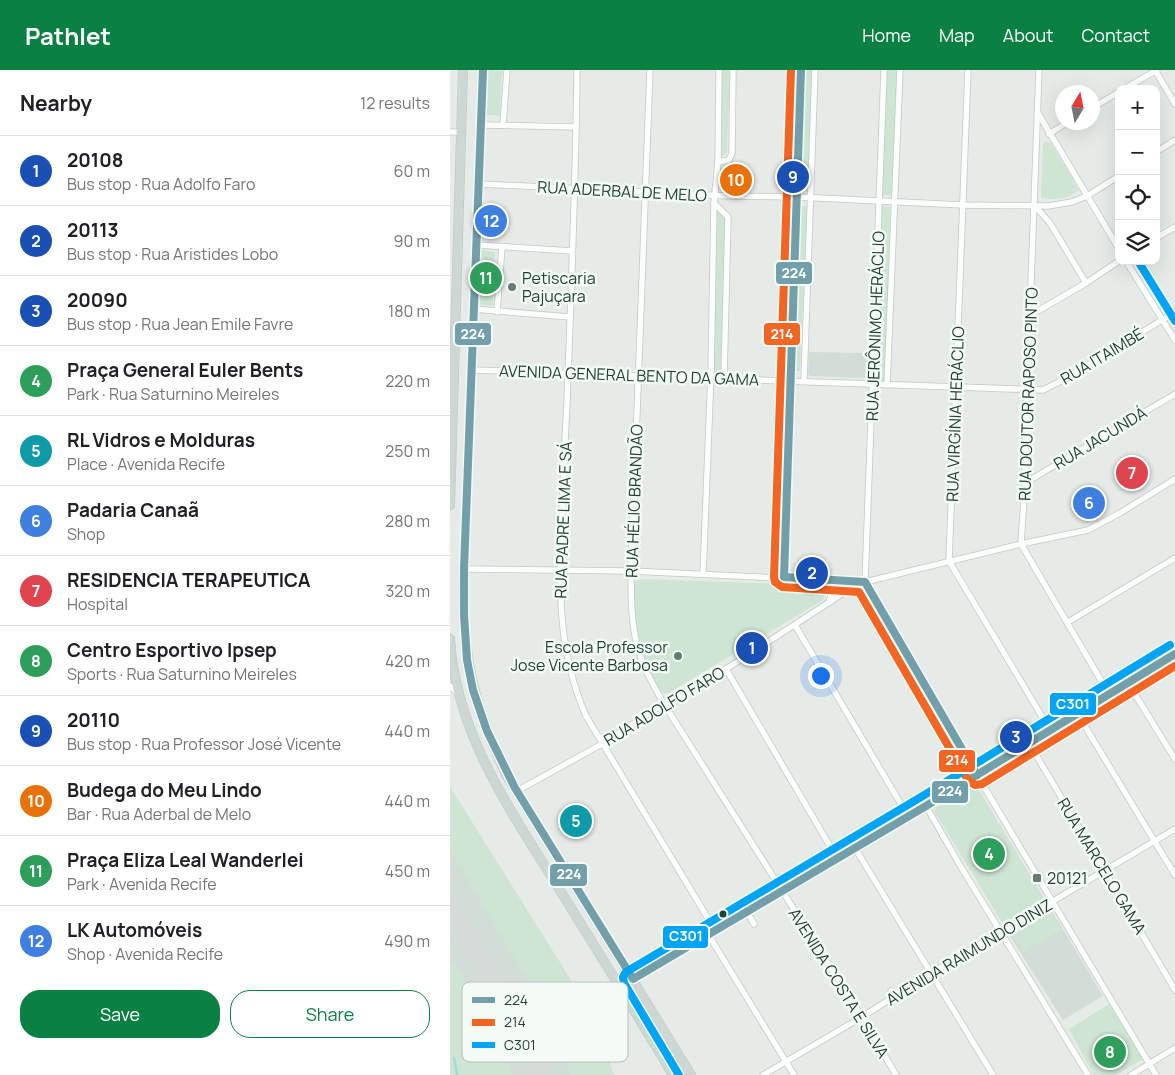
<!DOCTYPE html>
<meta charset="utf-8">
<style>
:root{--surface:#fff;--page:#f6f6f6;--text:#202124;--muted:#757577;--line:#e0e0e0;--accent:#0b8043}
body{margin:0;font-family:Manrope,sans-serif;background:var(--page);color:var(--text)}
.controls{position:absolute;right:15px;top:15px;display:grid;overflow:hidden;border-radius:10px;box-shadow:0 5px 20px #0002}
.controls button{width:45px;height:45px;display:grid;place-items:center;padding:0;border:0;border-bottom:1px solid var(--line);background:var(--surface);color:var(--text);font:25px sans-serif}
.compass{position:absolute;left:605px;top:15px;width:45px;height:45px;border-radius:50%;background:var(--surface);box-shadow:0 5px 20px #0002;rotate:10deg}
.you{position:absolute;left:370px;top:605px;width:18px;height:18px;margin:-12px;border:4px solid #fff;border-radius:50%;background:#1a73e8;box-shadow:0 0 0 8px #1a73e833}
.badge{display:grid;place-items:center;width:32px;height:32px;border-radius:50%;background:var(--accent);color:#fff;font-size:16px;font-weight:700}
.pin{position:absolute;translate:-50% -50%;border:2px solid #fff;box-shadow:0 1px 5px #0006}
.list{margin:0;padding:0;list-style:none}
h2{display:flex;justify-content:space-between;align-items:center;height:65px;margin:0;padding:0 20px;font-size:21px}
h2 small{font-size:16px;font-weight:400;color:var(--muted)}
.list li{display:grid;grid-template-columns:32px 1fr auto;gap:15px;align-items:center;box-sizing:border-box;height:70px;padding:0 20px;border-top:1px solid var(--line)}
.list b{display:block;font-size:19px;white-space:nowrap}
.list p{margin:0;font-size:16px;white-space:nowrap;color:var(--muted)}
.list em{font-size:16px;font-style:normal;color:var(--muted)}
.actions{display:flex;gap:10px;padding:15px 20px}
.actions a{flex:1;padding:11px 0;border:1px solid var(--accent);border-radius:20px;text-align:center;font-size:18px;color:var(--accent)}
.actions .main{background:var(--accent);color:#fff}
.icon{flex:none;width:28px;height:28px;fill:none;stroke:currentColor;stroke-width:2;stroke-linecap:round;stroke-linejoin:round}
.map{position:relative;flex:none;width:725px;height:1005px;overflow:hidden}
header{display:flex;align-items:center;gap:30px;box-sizing:border-box;height:70px;padding:0 25px;background:var(--accent);color:#fff}
header strong{font-size:24px}
nav{display:flex;gap:28px;margin-inline-start:auto;font-size:18px}
main{display:flex}
aside{flex:1;background:var(--surface)}
.map>svg:first-child{display:block}
</style>
<header>
<strong>Pathlet</strong>
<nav><a>Home</a><a>Map</a><a>About</a><a>Contact</a></nav>
</header>
<main>
<aside>
<h2>Nearby<small>12 results</small></h2>
<ul class="list">
<li><span class="badge" style="background:#1a4fb4">1</span><div><b>20108</b><p>Bus stop · Rua Adolfo Faro</p></div><em>60 m</em></li>
<li><span class="badge" style="background:#1a4fb4">2</span><div><b>20113</b><p>Bus stop · Rua Aristides Lobo</p></div><em>90 m</em></li>
<li><span class="badge" style="background:#1a4fb4">3</span><div><b>20090</b><p>Bus stop · Rua Jean Emile Favre</p></div><em>180 m</em></li>
<li><span class="badge" style="background:#2e9e5b">4</span><div><b>Praça General Euler Bents</b><p>Park · Rua Saturnino Meireles</p></div><em>220 m</em></li>
<li><span class="badge" style="background:#0f9aa8">5</span><div><b>RL Vidros e Molduras</b><p>Place · Avenida Recife</p></div><em>250 m</em></li>
<li><span class="badge" style="background:#3f7fe0">6</span><div><b>Padaria Canaã</b><p>Shop</p></div><em>280 m</em></li>
<li><span class="badge" style="background:#e0444e">7</span><div><b>RESIDENCIA TERAPEUTICA</b><p>Hospital</p></div><em>320 m</em></li>
<li><span class="badge" style="background:#2e9e5b">8</span><div><b>Centro Esportivo Ipsep</b><p>Sports · Rua Saturnino Meireles</p></div><em>420 m</em></li>
<li><span class="badge" style="background:#1a4fb4">9</span><div><b>20110</b><p>Bus stop · Rua Professor José Vicente</p></div><em>440 m</em></li>
<li><span class="badge" style="background:#e8710a">10</span><div><b>Budega do Meu Lindo</b><p>Bar · Rua Aderbal de Melo</p></div><em>440 m</em></li>
<li><span class="badge" style="background:#2e9e5b">11</span><div><b>Praça Eliza Leal Wanderlei</b><p>Park · Avenida Recife</p></div><em>450 m</em></li>
<li><span class="badge" style="background:#3f7fe0">12</span><div><b>LK Automóveis</b><p>Shop · Avenida Recife</p></div><em>490 m</em></li>
</ul>
<div class="actions"><a class="main">Save</a><a>Share</a></div>
</aside>
<div class="map">
<svg width="725" height="1005" viewBox="0 0 725 1005">
<rect width="100%" height="100%" fill="#e6ebe8"/>
<!-- built -->
<g fill="#d3ddd8">
<polygon points="359,282 417,283 416,306 415,308 360,306 358,304"/>
<polygon points="0,717 129,923 155,982 164,1005 0,1005"/>
<polygon points="602,841 653,926 613,950 560,866"/>
</g>
<!-- green -->
<g fill="#cee5d3">
<polygon points="35,0 52,1 50,46 37,45 34,43"/>
<polygon points="270,0 280,0 277,82 273,86 270,84"/>
<polygon points="353,0 362,0 359,118 351,119"/>
<polygon points="435,0 447,0 442,125 431,125"/>
<path d="M595,72L601,73L629,120C616,130 606,130 591,128L593,74Z"/>
<polygon points="283,88 282,116 267,115 269,100"/>
<polygon points="265,134 277,147 273,305 263,305"/>
<polygon points="348,136 357,136 350,301 344,301"/>
<polygon points="432,136 440,137 436,312 425,312"/>
<polygon points="29,180 45,182 43,236 27,234"/>
<path d="M191,509L361,515L370,516L373,519L374,526L373,530L217,624C208,622 206,615 201,607C186,578 184,548 183,515L185,512Z"/>
<polygon points="526,715 594,828 553,854 483,739"/>
<polygon points="0,717 129,924 164,1005 120,1005 98,944 0,779"/>
<polygon points="602,843 611,859 574,882 564,866"/>
<path d="M0,887C22,925 49,963 62,1005H0Z"/>
<polygon points="659,934 693,989 666,1005 644,1005 619,959"/>
</g>
<g fill="none" stroke-linecap="round" stroke-linejoin="round">
<!-- stream -->
<polyline stroke="#a4dadb" stroke-width="2.5" points="4,988 7,1005"/>
<!-- taxiway -->
<polyline stroke="#d6dcd9" stroke-width="20" points="0,837 77,967 94,1005"/>
<defs>
<g id="minor">
<path d="M127,0C126,111 121,222 117,333C115,370 113,408 112,446C109,517 107,579 136,646L265,860"/>
<path d="M200,0L181,501C181,535 181,569 196,600C201,612 208,623 214,634L412,947L446,1005"/>
<polyline points="518,0 499,491 600,660"/>
<polyline points="589,0 577,320 575,413 571,474 659,624"/>
<polyline points="705,0 725,34"/>
<polyline points="674,19 707,0"/>
<polyline points="642,38 669,22"/>
<polyline points="588,43 669,179"/>
<polyline points="32,55 126,57"/>
<polyline points="53,55 57,0"/>
<polyline points="0,62 11,62"/>
<polyline points="599,64 618,52"/>
<polyline points="706,82 725,70"/>
<polyline points="268,92 279,90 282,83 283,0"/>
<polyline points="30,114 278,126 347,127 513,135 598,136 622,132 637,126 669,106"/>
<polyline points="264,133 278,147 274,308"/>
<polyline points="585,136 600,153 636,213"/>
<polyline points="706,168 725,157"/>
<polyline points="27,175 122,181"/>
<polyline points="676,191 725,270"/>
<polyline points="23,239 120,247"/>
<polyline points="47,242 52,177"/>
<polyline points="581,245 636,213 669,191"/>
<polyline points="22,300 593,320 617,308 725,242"/>
<polyline points="354,311 365,0"/>
<polyline points="437,315 450,0"/>
<polyline points="575,413 725,324"/>
<polyline points="14,499 181,501 415,512 571,474 638,460 670,443 725,409"/>
<polyline points="253,504 261,304 264,133 268,92 269,0"/>
<polyline points="334,507 351,0"/>
<polyline points="363,510 380,521 381,525 379,533"/>
<polyline points="415,512 527,705 706,1005"/>
<polyline points="415,512 434,0"/>
<polyline points="618,552 725,488"/>
<polyline points="345,555 458,746"/>
<polyline points="276,599 387,788"/>
<polyline points="678,613 725,689"/>
<polyline points="0,616 9,625"/>
<polyline points="627,643 725,805"/>
<polyline points="579,673 725,920"/>
<polyline points="67,721 152,674 214,634 276,599 409,513"/>
<polyline points="476,736 511,797 638,1005"/>
<polyline points="405,778 543,1005"/>
<polyline points="297,842 304,854"/>
<polyline points="258,864 344,1005"/>
<polyline points="441,921 447,930"/>
<polyline points="313,1005 412,947 481,903 725,759"/>
<polyline points="681,1005 725,978"/>
</g>
<polyline id="secondary" points="170,916 476,736 725,584"/>
<g id="primary">
<path d="M33,0L13,519C13,590 26,643 57,706L241,1005"/>
<polyline points="0,435 13,0"/>
<path d="M0,569C6,668 66,748 116,830C152,888 188,946 223,1005"/>
</g>
</defs>
<!-- minor casing -->
<use href="#minor" stroke="#c3c8c5" stroke-width="7"/>
<!-- secondary casing -->
<use href="#secondary" stroke="#c1c9c5" stroke-width="10"/>
<!-- primary casing -->
<use href="#primary" stroke="#bdc7c3" stroke-width="10"/>
<!-- minor -->
<use href="#minor" stroke="#fbfcfc" stroke-width="5.5"/>
<!-- secondary -->
<use href="#secondary" stroke="#fbfcfc" stroke-width="9"/>
<!-- primary -->
<use href="#primary" stroke="#cdd7d3" stroke-width="9"/>
<defs>
<g id="bus-1">
<polyline points="33,0 14,499 14,545 17,590 23,620 37,661 65,718 183,909 476,736 725,584"/>
<polyline points="351,0 334,507 415,512 527,705"/>
</g>
<polyline id="bus-2" points="341,0 324,507 325,512 332,517 409,522 518,710 525,715 532,714 725,596"/>
<g id="bus-3">
<polyline points="688,191 725,251"/>
<polyline points="229,1005 174,913 173,907 176,902 471,727 720,575"/>
</g>
</defs>
<!-- bus-1 casing -->
<use href="#bus-1" stroke="#f4faf6" stroke-width="11"/>
<!-- bus-2 casing -->
<use href="#bus-2" stroke="#f4faf6" stroke-width="11"/>
<!-- bus-3 casing -->
<use href="#bus-3" stroke="#f4faf6" stroke-width="11"/>
<!-- bus-1 -->
<use href="#bus-1" stroke="#729fa9" stroke-width="8"/>
<!-- bus-2 -->
<use href="#bus-2" stroke="#f26522" stroke-width="8"/>
<!-- bus-3 -->
<use href="#bus-3" stroke="#02a5f5" stroke-width="8"/>
</g>
<!-- markers -->
<g fill="#667c74" stroke="#f4faf6" stroke-width="2">
<circle cx="62" cy="217" r="5"/>
<circle cx="228" cy="586" r="5"/>
<rect x="582" y="803" width="10" height="10" rx="2.5"/>
</g>
<circle fill="#214135" stroke="#f4faf6" stroke-width="2" cx="273" cy="844" r="4.5"/>
<g text-anchor="middle" stroke-width="5" stroke-linejoin="round" paint-order="stroke">
<!-- street labels -->
<g font-size="16" fill="#214135" stroke="#f4faf6">
<text transform="translate(172 121) rotate(3)" y="6">RUA ADERBAL DE MELO</text>
<text transform="translate(425 256) rotate(-88)" y="6">RUA JERÔNIMO HERÁCLIO</text>
<text transform="translate(652 286) rotate(-31)" y="6">RUA ITAIMBÉ</text>
<text transform="translate(179 305) rotate(2)" y="6">AVENIDA GENERAL BENTO DA GAMA</text>
<text transform="translate(578 324) rotate(-88)" y="6">RUA DOUTOR RAPOSO PINTO</text>
<text transform="translate(505 344) rotate(-88)" y="6">RUA VIRGÍNIA HERÁCLIO</text>
<text transform="translate(650 368) rotate(-31)" y="6">RUA JACUNDÁ</text>
<text transform="translate(184 431) rotate(-88)" y="6">RUA HÉLIO BRANDÃO</text>
<text transform="translate(113 450) rotate(-88)" y="6">RUA PADRE LIMA E SÁ</text>
<text transform="translate(214 636) rotate(-31)" y="6">RUA ADOLFO FARO</text>
<text transform="translate(652 796) rotate(59)" y="6">RUA MARCELO GAMA</text>
<text transform="translate(519 882) rotate(-31)" y="6">AVENIDA RAIMUNDO DINIZ</text>
<text transform="translate(389 913) rotate(58)" y="6">AVENIDA COSTA E SILVA</text>
</g>
<!-- poi labels -->
<g font-size="16" fill="#214135" stroke="#f4faf6" text-anchor="start">
<text x="72" y="214">Petiscaria<tspan x="72" dy="18">Pajuçara</tspan></text>
<text x="218" y="583" text-anchor="end">Escola Professor<tspan x="218" dy="18">Jose Vicente Barbosa</tspan></text>
<text x="597" y="814">20121</text>
</g>
</g>
<!-- legend -->
<rect x="12" y="912" width="166" height="80" rx="8" fill="#f4faf6" stroke="#b5c2bc" stroke-width="1"/>
<rect x="22" y="927" width="23" height="6" fill="#729fa9"/>
<rect x="22" y="949" width="23" height="7" fill="#f26522"/>
<rect x="22" y="972" width="23" height="6" fill="#02a5f5"/>
<g font-size="14" fill="#214135">
<text x="54" y="935">224</text>
<text x="54" y="957">214</text>
<text x="54" y="980">C301</text>
</g>
<g stroke="#f4faf6" stroke-width="2">
<rect x="325" y="191" width="38" height="24" rx="5" fill="#729fa9"/>
<rect x="4" y="252" width="38" height="24" rx="5" fill="#729fa9"/>
<rect x="313" y="252" width="38" height="24" rx="5" fill="#f26522"/>
<rect x="599" y="622" width="48" height="24" rx="5" fill="#02a5f5"/>
<rect x="488" y="679" width="38" height="24" rx="5" fill="#f26522"/>
<rect x="481" y="710" width="38" height="24" rx="5" fill="#729fa9"/>
<rect x="99" y="793" width="39" height="24" rx="5" fill="#729fa9"/>
<rect x="212" y="855" width="47" height="24" rx="5" fill="#02a5f5"/>
</g>
<g font-size="14" text-anchor="middle" font-weight="bold" fill="#fff">
<text x="344" y="208">224</text>
<text x="23" y="269">224</text>
<text x="332" y="269">214</text>
<text x="623" y="639">C301</text>
<text x="507" y="695">214</text>
<text x="500" y="726">224</text>
<text x="119" y="809">224</text>
<text x="236" y="871">C301</text>
</g>
</svg>
<div class="controls">
<button>+</button>
<button>−</button>
<button><svg class="icon" aria-label="locate" viewBox="0 0 24 24"><circle cx="12" cy="12" r="6"/><path d="M12 2v4M12 18v4M2 12h4M18 12h4"/></svg></button>
<button><svg class="icon" aria-label="layers" viewBox="0 0 24 24"><path d="M12 4l9 5-9 5-9-5zM3 14l9 5 9-5"/></svg></button>
</div>
<svg class="compass" viewBox="-18 -18 36 36"><path d="M0-13l5 13h-10z" fill="#e53935"/><path d="M0 13l5-13h-10z" fill="#757577"/></svg>
<div class="you"></div>
<div class="pin badge" style="left:302px;top:578px;background:#1a4fb4">1</div>
<div class="pin badge" style="left:362px;top:503px;background:#1a4fb4">2</div>
<div class="pin badge" style="left:566px;top:667px;background:#1a4fb4">3</div>
<div class="pin badge" style="left:539px;top:784px;background:#2e9e5b">4</div>
<div class="pin badge" style="left:126px;top:751px;background:#0f9aa8">5</div>
<div class="pin badge" style="left:639px;top:433px;background:#3f7fe0">6</div>
<div class="pin badge" style="left:682px;top:403px;background:#e0444e">7</div>
<div class="pin badge" style="left:660px;top:982px;background:#2e9e5b">8</div>
<div class="pin badge" style="left:343px;top:107px;background:#1a4fb4">9</div>
<div class="pin badge" style="left:286px;top:110px;background:#e8710a">10</div>
<div class="pin badge" style="left:36px;top:208px;background:#2e9e5b">11</div>
<div class="pin badge" style="left:41px;top:151px;background:#3f7fe0">12</div>
</div>
</main>
